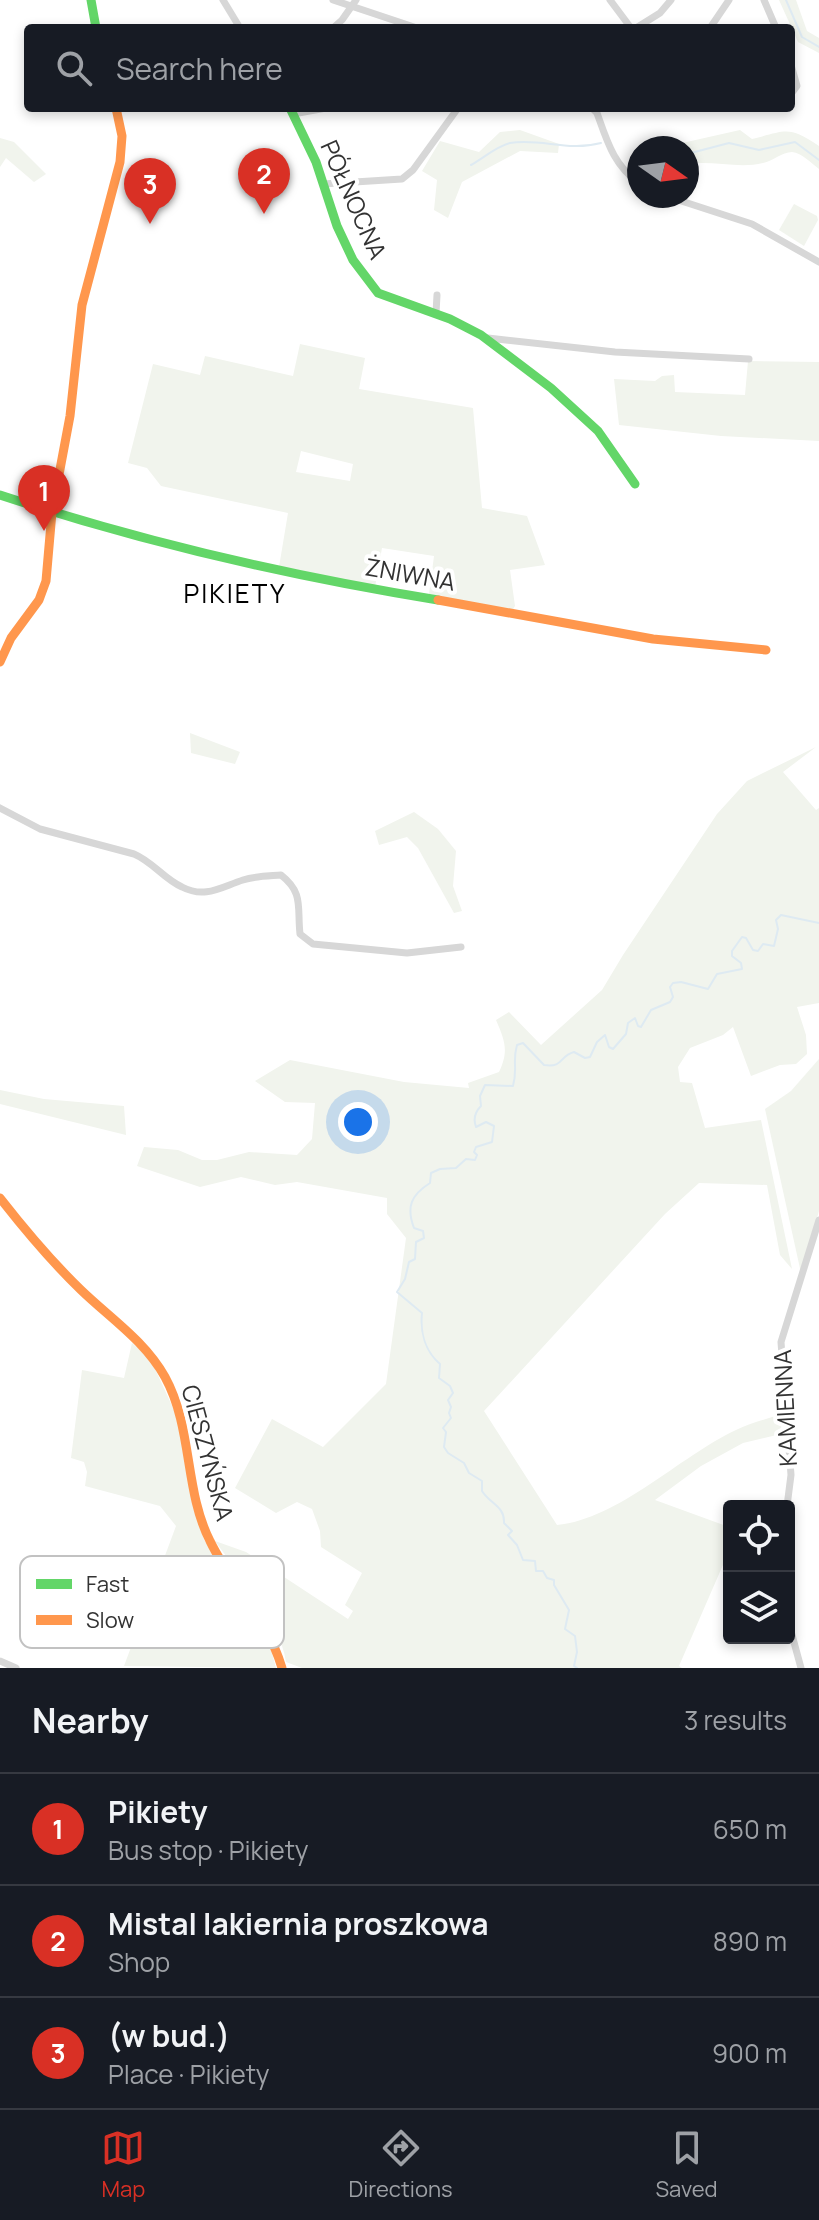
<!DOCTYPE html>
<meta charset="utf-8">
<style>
:root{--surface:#171b24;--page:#242831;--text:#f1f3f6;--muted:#9ea1a6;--line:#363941;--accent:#d93025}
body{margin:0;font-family:Manrope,sans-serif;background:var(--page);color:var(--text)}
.controls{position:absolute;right:24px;bottom:24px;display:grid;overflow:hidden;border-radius:8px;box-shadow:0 4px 12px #0003}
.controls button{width:72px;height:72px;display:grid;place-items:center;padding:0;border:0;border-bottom:2px solid var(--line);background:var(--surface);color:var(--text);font:40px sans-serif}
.compass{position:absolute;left:627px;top:136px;width:72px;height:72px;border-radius:50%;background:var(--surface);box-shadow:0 4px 12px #0003;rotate:104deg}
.you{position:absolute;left:358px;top:1122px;width:28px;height:28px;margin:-20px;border:6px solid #fff;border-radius:50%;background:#1a73e8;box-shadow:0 0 0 12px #1a73e833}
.badge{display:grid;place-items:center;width:52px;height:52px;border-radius:50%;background:var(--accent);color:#fff;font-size:26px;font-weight:700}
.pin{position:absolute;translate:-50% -66px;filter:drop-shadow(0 2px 4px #0008)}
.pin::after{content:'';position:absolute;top:42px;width:28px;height:24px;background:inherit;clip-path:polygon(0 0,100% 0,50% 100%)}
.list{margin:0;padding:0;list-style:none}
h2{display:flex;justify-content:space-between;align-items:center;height:104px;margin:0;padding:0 32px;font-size:34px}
h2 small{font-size:26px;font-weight:400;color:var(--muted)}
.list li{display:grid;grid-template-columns:52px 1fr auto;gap:24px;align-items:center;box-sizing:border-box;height:112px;padding:0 32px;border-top:2px solid var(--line)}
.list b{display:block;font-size:30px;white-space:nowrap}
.list p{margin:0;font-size:26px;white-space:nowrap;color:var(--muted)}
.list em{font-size:26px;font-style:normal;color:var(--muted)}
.icon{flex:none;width:44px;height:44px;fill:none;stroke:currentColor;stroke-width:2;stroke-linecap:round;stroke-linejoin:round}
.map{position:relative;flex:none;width:819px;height:1668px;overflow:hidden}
.search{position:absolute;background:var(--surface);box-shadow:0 4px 12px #0003;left:24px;right:24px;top:24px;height:88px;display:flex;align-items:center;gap:20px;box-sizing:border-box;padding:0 28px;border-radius:8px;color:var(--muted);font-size:30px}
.sheet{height:440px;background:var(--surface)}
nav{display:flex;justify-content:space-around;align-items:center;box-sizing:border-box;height:112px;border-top:2px solid var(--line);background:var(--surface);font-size:22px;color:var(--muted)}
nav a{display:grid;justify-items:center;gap:4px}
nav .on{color:var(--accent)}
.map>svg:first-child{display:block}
</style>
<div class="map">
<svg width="819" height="1668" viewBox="0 0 819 1668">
<rect width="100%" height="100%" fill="#fff"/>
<!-- green -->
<g fill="#f1f4ed" fill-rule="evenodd">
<polygon points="779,0 796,0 807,31 819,38 819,53 798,42"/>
<polygon points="520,130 559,144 558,153 520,151 462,182 448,218 434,210 437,180 422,171 440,141 479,152 500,132"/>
<path d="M740,130L752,139C786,131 788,125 819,146V169C811,163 802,153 792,152C782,152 773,161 763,163C739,169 712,160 687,164V148H660Z"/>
<polygon points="0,138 14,142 46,174 34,182 6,158 0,167"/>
<polygon points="794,204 817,216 818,220 804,246 779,230"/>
<path d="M300,344L365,358L359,389L473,408L482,508L527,516L545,565L510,570L515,606L512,611L429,594L434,556L382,548L375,587L279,567L288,513L161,486L147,468L128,463L153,364L200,375L205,356L293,376ZM301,451L353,464L350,481L296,472Z"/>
<polygon points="748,361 819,362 819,441 721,436 619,425 614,379 655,381 662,376 674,375 675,392 745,395"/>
<polygon points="190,733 240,752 235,764 191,753"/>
<path d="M816,747L783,772L816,810L819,808V1003L797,1007L806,1035L807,1054L796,1064L780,1065L751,1076L733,1027L723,1035L690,1048L678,1067L680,1082L692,1083L705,1128L761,1120L792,1269L780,1255L767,1185L699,1183L665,1214L484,1411L557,1525C619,1519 680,1456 736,1430C750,1423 767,1419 782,1414L781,1434L743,1443L701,1466L655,1500L729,1527V1551L679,1666L682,1668H302L286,1662C280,1621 239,1575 215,1541L246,1552L348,1619L353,1611L345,1605L362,1573L321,1547L320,1531L312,1509L297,1502L276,1513L235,1488L272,1419L323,1447L386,1384L406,1238L387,1214V1198L297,1182L275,1185L241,1177L200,1187L137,1166L144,1147L178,1150L202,1160H217L249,1152L297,1155L312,1139L315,1103L285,1102L255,1081L290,1060L404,1082L469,1088L468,1083L499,1072C509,1051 505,1041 496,1020L509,1012L541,1045L602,990L623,955L717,814L747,781Z"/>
<polygon points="414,812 438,829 456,851 453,886 462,911 454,913 418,848 407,837 379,845 375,831"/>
<polygon points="819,1059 819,1211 801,1273 765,1109 791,1091"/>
<polygon points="0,1090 44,1099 124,1106 126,1135 0,1104"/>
<polygon points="132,1343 151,1360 179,1421 204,1540 255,1614 267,1635 276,1668 124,1666 176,1526 160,1506 85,1486 87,1472 84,1462 71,1458 82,1370 124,1378"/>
</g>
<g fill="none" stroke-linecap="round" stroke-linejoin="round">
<!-- stream -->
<g stroke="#deeaf2" stroke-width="2">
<polyline points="786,0 802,37 819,47"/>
<polyline points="687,154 729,143 759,150 795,142 819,160"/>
<path d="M471,165C482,159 497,146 510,143C542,138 567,152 601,143"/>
<polyline points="629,169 639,166"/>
<path d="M577,1668L574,1666L577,1652L575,1636L565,1629L569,1610L554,1585V1580L547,1578L543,1571H536L535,1561L523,1560L517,1545L508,1535L512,1531L504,1523C505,1506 490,1504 482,1491V1481L469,1473L464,1463L448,1453L444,1447L446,1432L443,1428L451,1418L449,1413L451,1407L448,1400L453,1393L450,1386L439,1378L440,1364C425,1351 420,1332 422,1313L397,1292L405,1279L409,1262L415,1259L416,1242L424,1238L423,1231L414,1228C406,1207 411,1195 430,1183L431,1173L440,1169L456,1168L466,1159L475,1160L477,1155L474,1152L476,1147L492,1142L494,1126L486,1122L476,1127C473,1119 475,1112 481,1106L480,1096L485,1085L513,1086C518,1068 512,1062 517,1045L523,1043L544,1065C564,1068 559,1056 574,1052L585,1058L590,1057L597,1042L605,1035L609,1047L613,1049L626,1034L628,1023L635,1018L638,1026L641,1027L651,1010L670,1002L673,997L670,987L673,983L681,982L708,989L717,974L742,969L741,963L732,956V951L742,937L746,938L753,950L758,951L763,944L774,946L778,929L776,920L781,915L819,923"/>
</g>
<!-- street -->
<g stroke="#d7d7d7" stroke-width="7">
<polyline points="223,0 240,28"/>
<polyline points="333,0 417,28"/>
<polyline points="610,0 631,28"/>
<polyline points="764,0 776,28"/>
<polyline points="333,28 342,20 356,0"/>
<polyline points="636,28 660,13 671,0"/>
<polyline points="710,28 729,0"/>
<polyline points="791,65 797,86 791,94"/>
<path d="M592,108L597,113C607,141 614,166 639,183"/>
<polyline points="293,114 326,108"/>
<polyline points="323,184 402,179 413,170 458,108"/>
<polyline points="666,196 752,224 819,262"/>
<polyline points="436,313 437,295"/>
<polyline points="488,338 615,352 749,359"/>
<path d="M0,808L40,829L134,854C153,862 164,879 182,887C205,899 221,887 243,880C255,876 269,876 281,875C304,893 297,907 300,934L313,944L407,953L461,947"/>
<polyline points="787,1506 791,1475 781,1342 819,1220"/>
<polyline points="789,1624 801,1668"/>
<polyline points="0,1661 16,1668"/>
</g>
<!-- fast -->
<g stroke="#63d668" stroke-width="9">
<polyline points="91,0 96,28"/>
<polyline points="290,108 316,162 337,226 353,260 378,293 450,319 481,335 551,388 598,431 635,484"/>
<path d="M0,495C143,542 289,576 438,600"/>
</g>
<!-- slow -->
<g stroke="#ff974d" stroke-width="9">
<polyline points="438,600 653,639 766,650"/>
<polyline points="0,662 11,638 39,600 46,581 52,512 70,416 82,305 120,162 122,136 116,108"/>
<path d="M0,1198C25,1230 51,1261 81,1290C110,1318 145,1341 165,1377C193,1428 184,1490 210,1541C232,1587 267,1617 282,1668"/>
</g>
</g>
<g text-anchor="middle" stroke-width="8" stroke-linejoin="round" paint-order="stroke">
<!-- street labels -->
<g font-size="24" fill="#333" stroke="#fff">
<text transform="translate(353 200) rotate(66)" y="8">PÓŁNOCNA</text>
<text transform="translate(410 575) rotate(10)" y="8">ŻNIWNA</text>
<text transform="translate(786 1408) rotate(-93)" y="8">KAMIENNA</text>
<text transform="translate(207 1453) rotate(75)" y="8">CIESZYŃSKA</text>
</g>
<!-- neighbourhood labels -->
<g font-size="26" letter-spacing="2" fill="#000" stroke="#fff">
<text x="235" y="603">PIKIETY</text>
</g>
</g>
<!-- legend -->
<rect x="20" y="1556" width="264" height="92" rx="12" fill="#fff" stroke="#c2c2c2" stroke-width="2"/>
<rect x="36" y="1579" width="36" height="10" fill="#63d668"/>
<rect x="36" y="1615" width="36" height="10" fill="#ff974d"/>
<g font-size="22" fill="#333">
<text x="86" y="1592">Fast</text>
<text x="86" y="1628">Slow</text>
</g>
</svg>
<div class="controls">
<button><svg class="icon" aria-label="locate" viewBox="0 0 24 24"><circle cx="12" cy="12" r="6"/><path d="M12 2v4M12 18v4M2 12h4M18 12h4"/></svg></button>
<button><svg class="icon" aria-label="layers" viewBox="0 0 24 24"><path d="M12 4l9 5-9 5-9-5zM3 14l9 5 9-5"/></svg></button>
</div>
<svg class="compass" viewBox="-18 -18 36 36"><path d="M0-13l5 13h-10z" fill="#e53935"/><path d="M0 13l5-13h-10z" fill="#9ea1a6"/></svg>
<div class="you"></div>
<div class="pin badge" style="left:44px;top:531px">1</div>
<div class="pin badge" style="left:264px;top:214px">2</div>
<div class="pin badge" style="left:150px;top:224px">3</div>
<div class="search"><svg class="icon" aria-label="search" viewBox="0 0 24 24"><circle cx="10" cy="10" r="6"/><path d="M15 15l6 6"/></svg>Search here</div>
</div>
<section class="sheet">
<h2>Nearby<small>3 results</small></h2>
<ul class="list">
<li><span class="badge">1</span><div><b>Pikiety</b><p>Bus stop · Pikiety</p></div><em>650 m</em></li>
<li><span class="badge">2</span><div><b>Mistal lakiernia proszkowa</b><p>Shop</p></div><em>890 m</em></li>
<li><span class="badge">3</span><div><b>(w bud.)</b><p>Place · Pikiety</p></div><em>900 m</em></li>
</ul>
</section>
<nav>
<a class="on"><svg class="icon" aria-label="map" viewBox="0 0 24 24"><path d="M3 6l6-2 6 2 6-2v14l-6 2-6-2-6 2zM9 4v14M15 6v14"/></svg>Map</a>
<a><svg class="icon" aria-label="directions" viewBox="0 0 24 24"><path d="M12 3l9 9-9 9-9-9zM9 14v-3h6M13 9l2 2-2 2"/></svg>Directions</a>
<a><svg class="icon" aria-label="saved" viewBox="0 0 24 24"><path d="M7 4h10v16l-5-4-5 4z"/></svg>Saved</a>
</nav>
